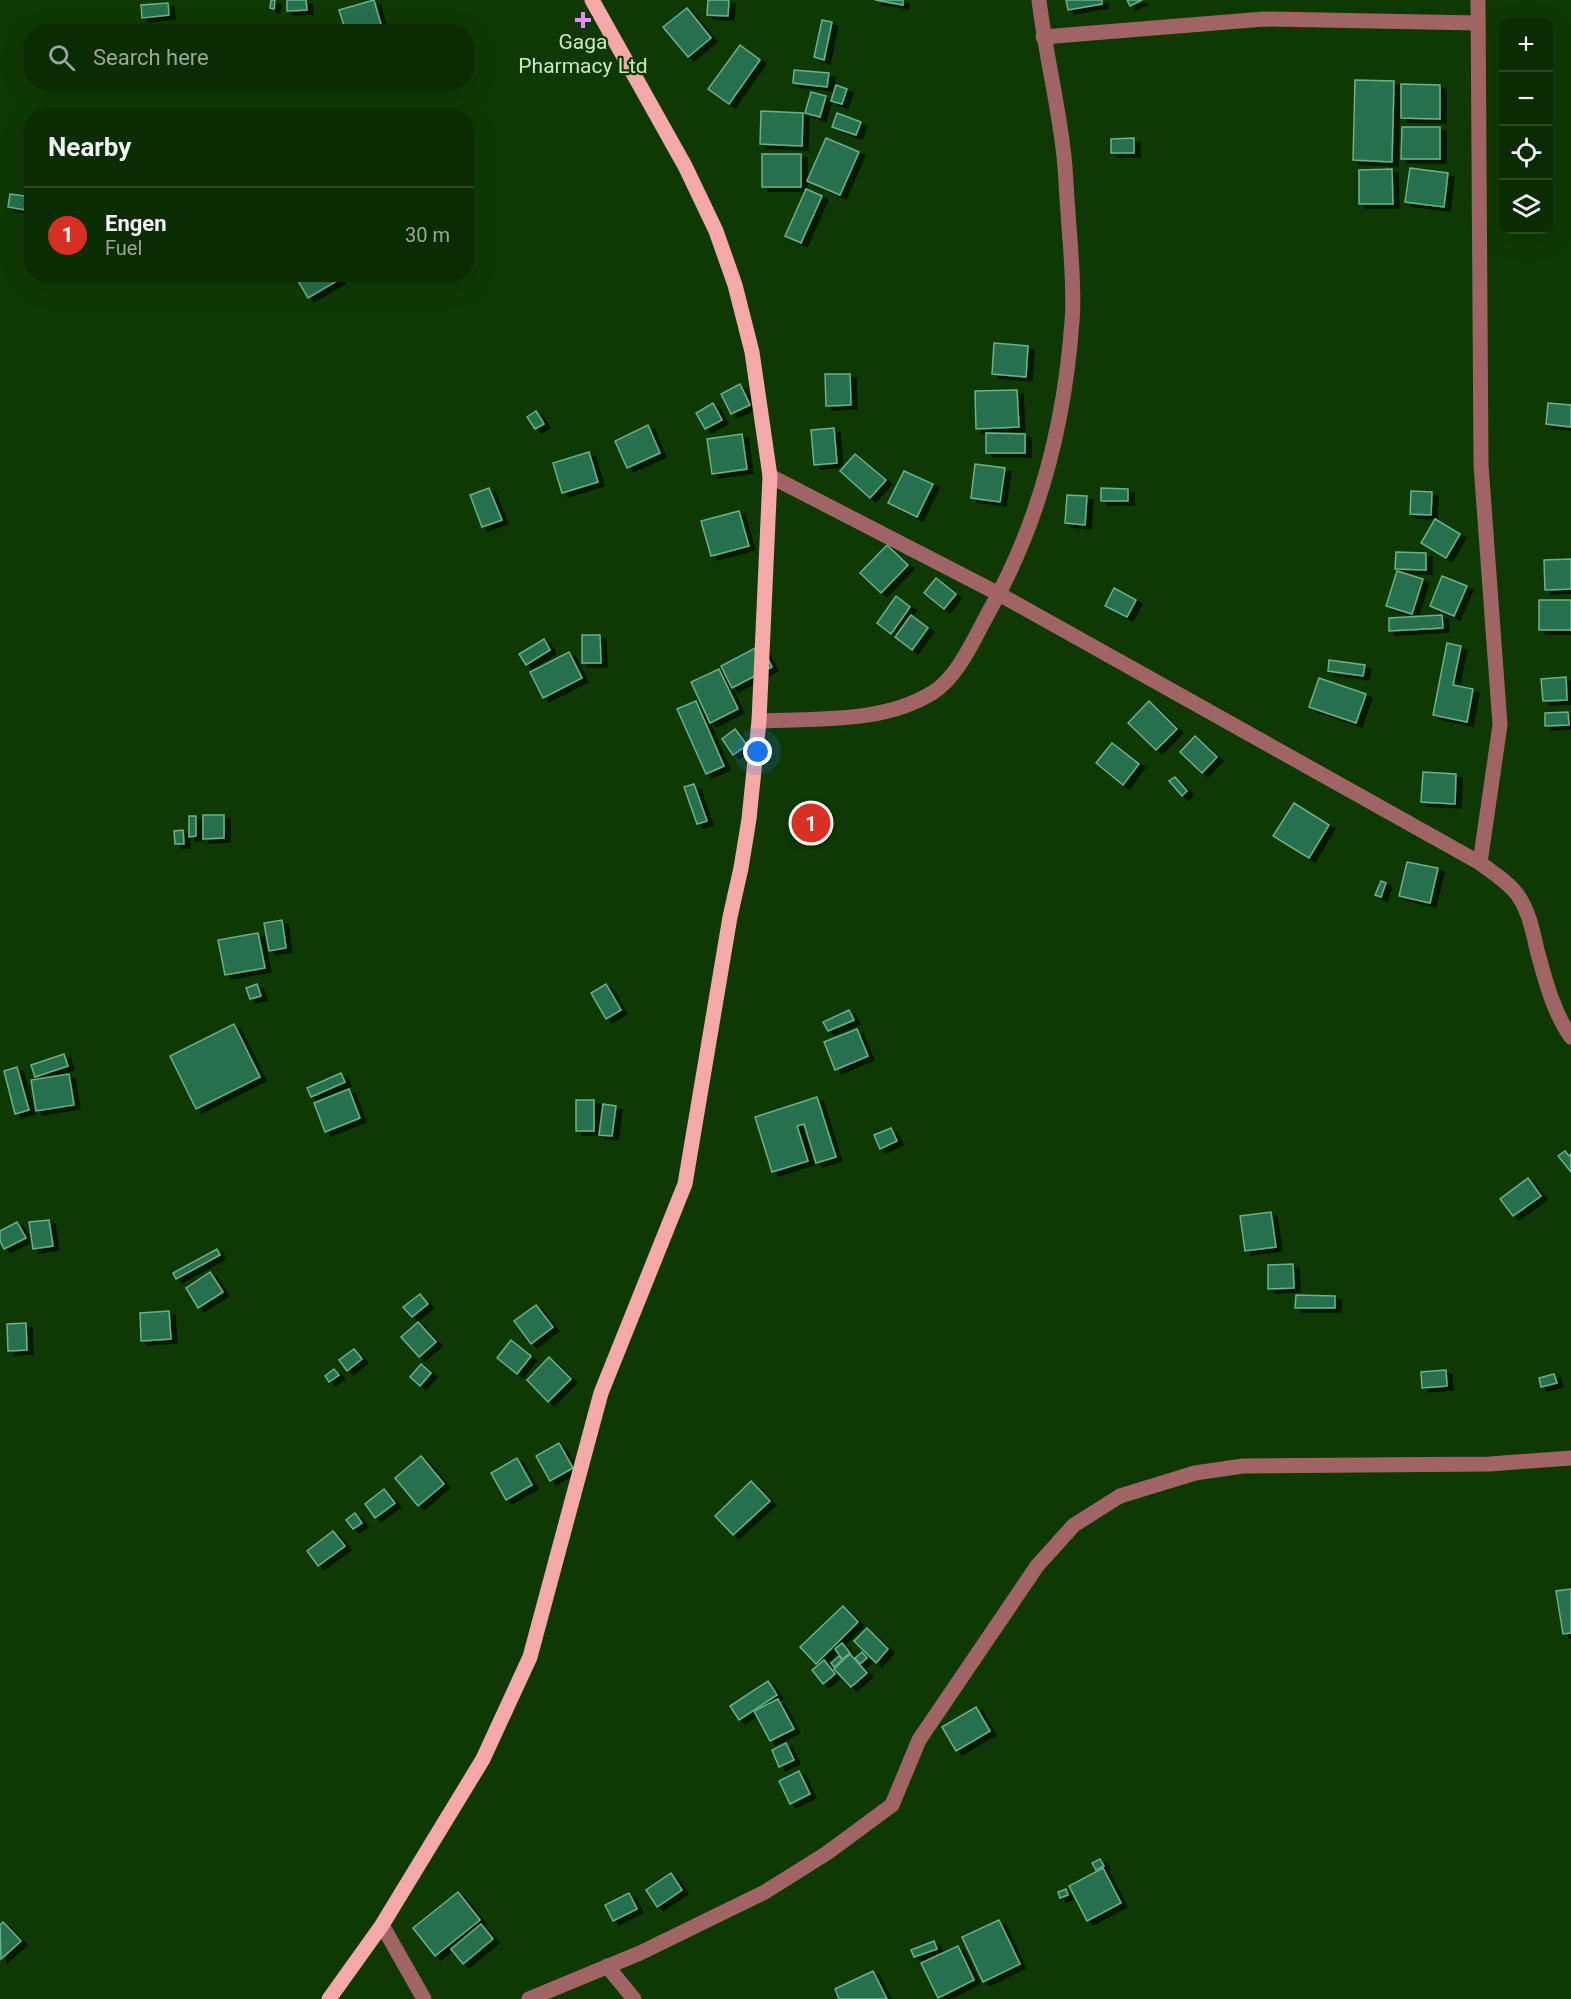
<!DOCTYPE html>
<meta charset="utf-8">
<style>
:root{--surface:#0b2b03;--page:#193712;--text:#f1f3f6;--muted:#9aa79a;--line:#2b4725;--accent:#d93025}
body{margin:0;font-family:Roboto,sans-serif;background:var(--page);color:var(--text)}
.controls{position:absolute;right:18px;top:18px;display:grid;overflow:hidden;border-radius:12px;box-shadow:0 6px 24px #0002}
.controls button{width:54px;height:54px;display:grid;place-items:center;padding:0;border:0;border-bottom:2px solid var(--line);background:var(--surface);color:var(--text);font:30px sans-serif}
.you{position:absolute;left:758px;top:752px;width:21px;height:21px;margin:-15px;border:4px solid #fff;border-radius:50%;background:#1a73e8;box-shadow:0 0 0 9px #1a73e833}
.badge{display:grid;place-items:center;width:39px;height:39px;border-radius:50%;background:var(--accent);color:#fff;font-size:20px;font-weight:700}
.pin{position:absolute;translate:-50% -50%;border:3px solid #fff;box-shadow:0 2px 6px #0006}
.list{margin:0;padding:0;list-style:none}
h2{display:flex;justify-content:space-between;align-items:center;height:78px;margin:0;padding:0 24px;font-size:26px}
h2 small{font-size:20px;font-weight:400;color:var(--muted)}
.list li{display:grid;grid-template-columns:39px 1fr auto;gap:18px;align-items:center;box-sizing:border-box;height:96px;padding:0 24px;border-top:2px solid var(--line)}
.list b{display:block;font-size:22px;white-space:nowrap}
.list p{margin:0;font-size:20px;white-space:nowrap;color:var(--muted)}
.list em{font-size:20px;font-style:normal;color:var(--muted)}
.icon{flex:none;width:33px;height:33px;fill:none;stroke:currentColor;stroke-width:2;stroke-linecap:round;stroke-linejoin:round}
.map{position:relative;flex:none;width:1571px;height:1999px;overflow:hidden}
.search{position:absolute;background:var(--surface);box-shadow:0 6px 24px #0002;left:24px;top:24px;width:450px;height:66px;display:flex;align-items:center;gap:15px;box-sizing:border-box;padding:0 21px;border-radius:24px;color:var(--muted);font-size:22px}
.panel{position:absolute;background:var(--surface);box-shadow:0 6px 24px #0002;left:24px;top:108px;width:450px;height:174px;border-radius:24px}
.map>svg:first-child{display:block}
</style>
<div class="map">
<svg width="1571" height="1999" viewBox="0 0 1571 1999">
<defs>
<filter id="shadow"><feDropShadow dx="6" dy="4" stdDeviation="0" flood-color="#0009"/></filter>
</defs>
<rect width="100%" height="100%" fill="#0f3904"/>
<!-- building -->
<g fill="#26704e" stroke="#69b18b" stroke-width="1.5" filter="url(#shadow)">
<polygon points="271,0 275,0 274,9 270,8"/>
<polygon points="287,0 306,0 307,10 287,11"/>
<polygon points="374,0 382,28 371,32 346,32 339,10"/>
<polygon points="708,0 729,0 728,16 707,15"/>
<polygon points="875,0 903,0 903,5"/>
<polygon points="1066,0 1102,0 1102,4 1068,10"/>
<polygon points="1127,0 1142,0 1130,6"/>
<polygon points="168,3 169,15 142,18 141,5"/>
<polygon points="687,8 711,38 688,57 663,27"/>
<polygon points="822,20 832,22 824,60 814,57"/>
<polygon points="740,45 760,60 729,104 708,89"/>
<polygon points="794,70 829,73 827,87 793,83"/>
<polygon points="1355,80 1394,81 1392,162 1353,160"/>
<polygon points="1401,84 1440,85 1440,119 1401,118"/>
<polygon points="836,85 847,89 842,104 831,101"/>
<polygon points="811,92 826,96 820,117 805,113"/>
<polygon points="761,111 803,113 802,146 760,144"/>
<polygon points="837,113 861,122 856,135 832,127"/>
<polygon points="1402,127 1440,127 1440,159 1401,159"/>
<polygon points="826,138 859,152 840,195 807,181"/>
<polygon points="1134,138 1134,153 1111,153 1111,139"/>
<rect x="762" y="154" width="39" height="33"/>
<polygon points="1410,168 1448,173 1444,207 1405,202"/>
<polygon points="1392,169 1393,204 1359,204 1359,170"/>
<polygon points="806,189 822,196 801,243 785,236"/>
<polygon points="10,194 32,197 32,211 8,207"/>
<polygon points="294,274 337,274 340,279 308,298"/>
<polygon points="994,343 1028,346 1026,377 992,374"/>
<polygon points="825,374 850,374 851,405 826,406"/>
<polygon points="740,384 750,405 731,414 721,394"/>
<polygon points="1017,390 1019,427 976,429 975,391"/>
<polygon points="713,403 722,420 705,429 696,413"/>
<polygon points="1548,403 1571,405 1571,427 1546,424"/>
<polygon points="536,411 544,424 535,429 527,417"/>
<polygon points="648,425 660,453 627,468 615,441"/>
<polygon points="834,428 837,463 814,465 811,430"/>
<polygon points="986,433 1025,434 1025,453 986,453"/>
<polygon points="742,434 747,469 712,474 707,439"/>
<polygon points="589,452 598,482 562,493 553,463"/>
<polygon points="855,454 886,480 870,498 840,471"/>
<polygon points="975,464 1005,468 1000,502 971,498"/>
<polygon points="904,471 933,484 917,517 888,503"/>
<polygon points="489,488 502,520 482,527 470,495"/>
<polygon points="1101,488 1128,489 1128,501 1101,501"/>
<polygon points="1411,491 1432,492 1431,515 1410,514"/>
<polygon points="1067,495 1087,496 1085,525 1065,523"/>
<polygon points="739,511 749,546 711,556 701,521"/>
<polygon points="1435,519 1460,534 1446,558 1421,543"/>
<polygon points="887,545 908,565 881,593 860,573"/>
<polygon points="1396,552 1426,553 1426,570 1395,569"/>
<polygon points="1571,559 1571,589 1545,590 1544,560"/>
<polygon points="1397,571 1423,579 1412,614 1386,606"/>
<polygon points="1442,576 1467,586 1454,616 1430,606"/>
<polygon points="936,578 956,594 944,609 924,593"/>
<polygon points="1114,588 1136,600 1127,617 1105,606"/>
<polygon points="896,596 910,607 891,634 877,623"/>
<rect x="1539" y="600" width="32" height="30"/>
<polygon points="911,615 928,628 912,650 895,637"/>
<polygon points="1442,615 1443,628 1389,631 1389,618"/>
<polygon points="582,635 600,635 601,663 582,663"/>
<polygon points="544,639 550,650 526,665 519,654"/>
<polygon points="1447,643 1461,646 1453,685 1473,689 1467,722 1433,715"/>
<polygon points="761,645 772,667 732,688 721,666"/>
<polygon points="569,652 582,678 543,698 530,672"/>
<polygon points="1329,660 1365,665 1363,676 1328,671"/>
<polygon points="719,669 738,709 710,723 691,682"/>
<polygon points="1566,677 1567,700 1543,701 1541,679"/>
<polygon points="1319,678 1366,694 1356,723 1309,707"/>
<polygon points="696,701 724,766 706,774 677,709"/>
<polygon points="1149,701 1177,729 1156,750 1128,723"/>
<polygon points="1568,712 1569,725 1545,726 1545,713"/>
<polygon points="735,729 747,745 733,755 722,739"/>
<polygon points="1195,736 1217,757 1202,773 1180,752"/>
<polygon points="1112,743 1139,764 1123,785 1096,763"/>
<polygon points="1423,772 1456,774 1455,804 1421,802"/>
<polygon points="1175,777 1187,791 1182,796 1169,781"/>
<polygon points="694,784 707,821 697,824 684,787"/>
<polygon points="1294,803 1329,825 1309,858 1273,836"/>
<polygon points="203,815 224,815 224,838 203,839"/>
<polygon points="189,816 196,816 196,836 189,837"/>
<polygon points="183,830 184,844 175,844 174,831"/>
<polygon points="1407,862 1438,868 1430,903 1399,896"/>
<polygon points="1381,881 1386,883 1381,897 1375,895"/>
<polygon points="282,920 286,948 269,951 264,923"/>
<polygon points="258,933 265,968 225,975 218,940"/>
<polygon points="257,984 261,996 250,999 246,988"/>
<polygon points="606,984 621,1010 606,1019 591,993"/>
<polygon points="849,1010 854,1020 828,1031 823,1022"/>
<polygon points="234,1024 260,1077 196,1109 170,1056"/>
<polygon points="857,1029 868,1056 835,1070 824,1042"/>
<polygon points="64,1054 68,1066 35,1077 31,1065"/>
<polygon points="17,1067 29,1110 15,1114 4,1071"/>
<polygon points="341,1073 345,1082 311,1097 307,1088"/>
<polygon points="69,1074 74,1105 36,1111 31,1080"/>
<polygon points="349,1089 360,1118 325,1132 314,1103"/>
<polygon points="817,1097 836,1157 816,1163 804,1124 797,1126 808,1161 772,1172 755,1117"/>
<rect x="576" y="1100" width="18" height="31"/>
<polygon points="603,1104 616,1106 612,1136 599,1135"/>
<polygon points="891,1128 897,1141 880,1149 874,1135"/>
<polygon points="1565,1151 1569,1156 1571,1154 1571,1172 1558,1156"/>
<polygon points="1528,1178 1541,1196 1513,1216 1500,1199"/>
<polygon points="1271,1212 1276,1247 1245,1251 1240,1216"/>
<polygon points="49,1220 53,1246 33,1249 29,1222"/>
<polygon points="17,1222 26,1238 4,1249 0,1241 0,1231"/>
<polygon points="217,1249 220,1255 176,1279 173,1273"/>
<polygon points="1293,1264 1294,1288 1268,1289 1268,1265"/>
<polygon points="210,1272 223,1292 198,1308 186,1288"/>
<polygon points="420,1294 428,1304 412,1317 403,1307"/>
<polygon points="1296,1295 1335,1296 1335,1308 1295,1308"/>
<polygon points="536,1305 553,1327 531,1344 514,1321"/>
<polygon points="169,1311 171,1339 141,1341 140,1313"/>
<polygon points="418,1322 436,1342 419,1357 401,1337"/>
<polygon points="26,1323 27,1350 8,1351 7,1324"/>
<polygon points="511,1340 531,1356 517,1374 497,1358"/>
<polygon points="354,1349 362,1359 347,1371 339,1360"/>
<polygon points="549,1357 571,1379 548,1402 527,1380"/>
<polygon points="421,1364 431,1373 420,1386 410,1377"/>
<polygon points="334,1369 339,1375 329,1382 325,1376"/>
<polygon points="1446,1370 1447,1386 1422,1388 1421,1372"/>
<polygon points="1554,1374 1557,1383 1541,1387 1539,1378"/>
<polygon points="559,1443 573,1468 550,1481 536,1456"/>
<polygon points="421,1456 444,1484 418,1506 395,1478"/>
<polygon points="517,1458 532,1485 506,1500 491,1473"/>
<polygon points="751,1481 770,1501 733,1535 715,1516"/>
<polygon points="384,1489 395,1503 375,1518 365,1504"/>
<polygon points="355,1513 362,1523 353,1529 346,1520"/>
<polygon points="333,1531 345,1546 318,1566 307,1551"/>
<polygon points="1571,1589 1571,1633 1563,1634 1556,1591"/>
<polygon points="843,1606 858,1622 816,1664 800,1647"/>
<polygon points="867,1628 888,1649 876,1663 854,1641"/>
<polygon points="842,1643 850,1653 842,1659 835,1649"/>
<polygon points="862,1652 867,1658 860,1664 855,1658"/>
<polygon points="850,1654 867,1673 851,1687 834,1669"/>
<polygon points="839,1656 842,1660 834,1667 831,1663"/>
<polygon points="824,1660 835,1674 823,1684 812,1670"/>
<polygon points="768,1681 777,1695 739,1720 730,1706"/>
<polygon points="778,1699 794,1729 770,1741 754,1711"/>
<polygon points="976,1707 990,1731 956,1751 942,1727"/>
<polygon points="786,1743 794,1760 779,1767 772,1750"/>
<polygon points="799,1771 810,1794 790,1804 779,1781"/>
<polygon points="1100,1859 1104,1866 1096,1870 1092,1863"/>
<polygon points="1103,1868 1121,1903 1087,1921 1069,1886"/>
<polygon points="671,1873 682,1890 657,1907 646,1890"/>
<polygon points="1066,1889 1068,1895 1060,1898 1058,1892"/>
<polygon points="458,1892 480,1920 435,1956 413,1928"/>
<polygon points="629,1893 637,1909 613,1921 605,1905"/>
<polygon points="999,1920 1020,1964 983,1982 962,1937"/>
<polygon points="3,1922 21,1941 1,1959 0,1925"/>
<polygon points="481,1924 493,1939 463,1964 451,1949"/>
<polygon points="934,1941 937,1949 914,1957 911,1950"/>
<polygon points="958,1946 974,1980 938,1998 921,1963"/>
<polygon points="873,1971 887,1999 839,1999 835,1989"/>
</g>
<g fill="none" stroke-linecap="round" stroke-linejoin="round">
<!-- minor -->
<g stroke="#a16464" stroke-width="15">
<polyline points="1478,0 1481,465 1500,725 1480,863"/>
<polyline points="1043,37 1264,19 1478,23"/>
<path d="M770,476L999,594L1480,863C1493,873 1510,883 1519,897C1529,912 1533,932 1537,950C1545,979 1553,1012 1571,1037"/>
<path d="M759,721C817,718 881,724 932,693C959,677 976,634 991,608C1040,520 1065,420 1072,321C1075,287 1070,246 1068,212C1066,191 1066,169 1063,148C1057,99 1045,50 1039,0"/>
<polyline points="382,1925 424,1999"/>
<polyline points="607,1966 634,1999"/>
<polyline points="529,1999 640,1953 765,1892 827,1853 892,1805 919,1740 1037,1566 1074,1525 1120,1496 1195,1473 1243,1466 1490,1464 1571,1458"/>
</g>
<!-- major -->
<polyline stroke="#f4a9a8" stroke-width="15" points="329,1999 382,1925 483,1759 530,1657 601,1393 685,1184 730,917 741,868 749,819 759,721 770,476 752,352 735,285 716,231 685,166 592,0"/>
</g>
<!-- markers -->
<path fill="#e98dfe" stroke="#0f3904" stroke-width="2" d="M580 11h6v6h6v6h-6v6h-6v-6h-6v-6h6z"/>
<g text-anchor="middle" stroke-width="4.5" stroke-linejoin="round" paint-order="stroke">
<!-- poi labels -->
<g font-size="21" fill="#cde5c8" stroke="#0f3904">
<text x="583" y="49">Gaga<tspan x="583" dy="24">Pharmacy Ltd</tspan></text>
</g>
</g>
</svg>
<div class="controls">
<button>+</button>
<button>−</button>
<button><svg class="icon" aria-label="locate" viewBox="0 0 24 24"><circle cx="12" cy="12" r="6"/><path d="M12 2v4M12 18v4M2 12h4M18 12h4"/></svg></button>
<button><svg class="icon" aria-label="layers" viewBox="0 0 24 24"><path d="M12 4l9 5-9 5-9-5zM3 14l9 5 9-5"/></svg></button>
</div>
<div class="you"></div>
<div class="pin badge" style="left:811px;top:823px">1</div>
<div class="search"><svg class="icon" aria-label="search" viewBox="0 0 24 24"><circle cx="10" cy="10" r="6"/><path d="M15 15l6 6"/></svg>Search here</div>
<section class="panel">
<h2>Nearby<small></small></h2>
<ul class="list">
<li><span class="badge">1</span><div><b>Engen</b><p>Fuel</p></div><em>30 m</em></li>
</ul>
</section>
</div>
